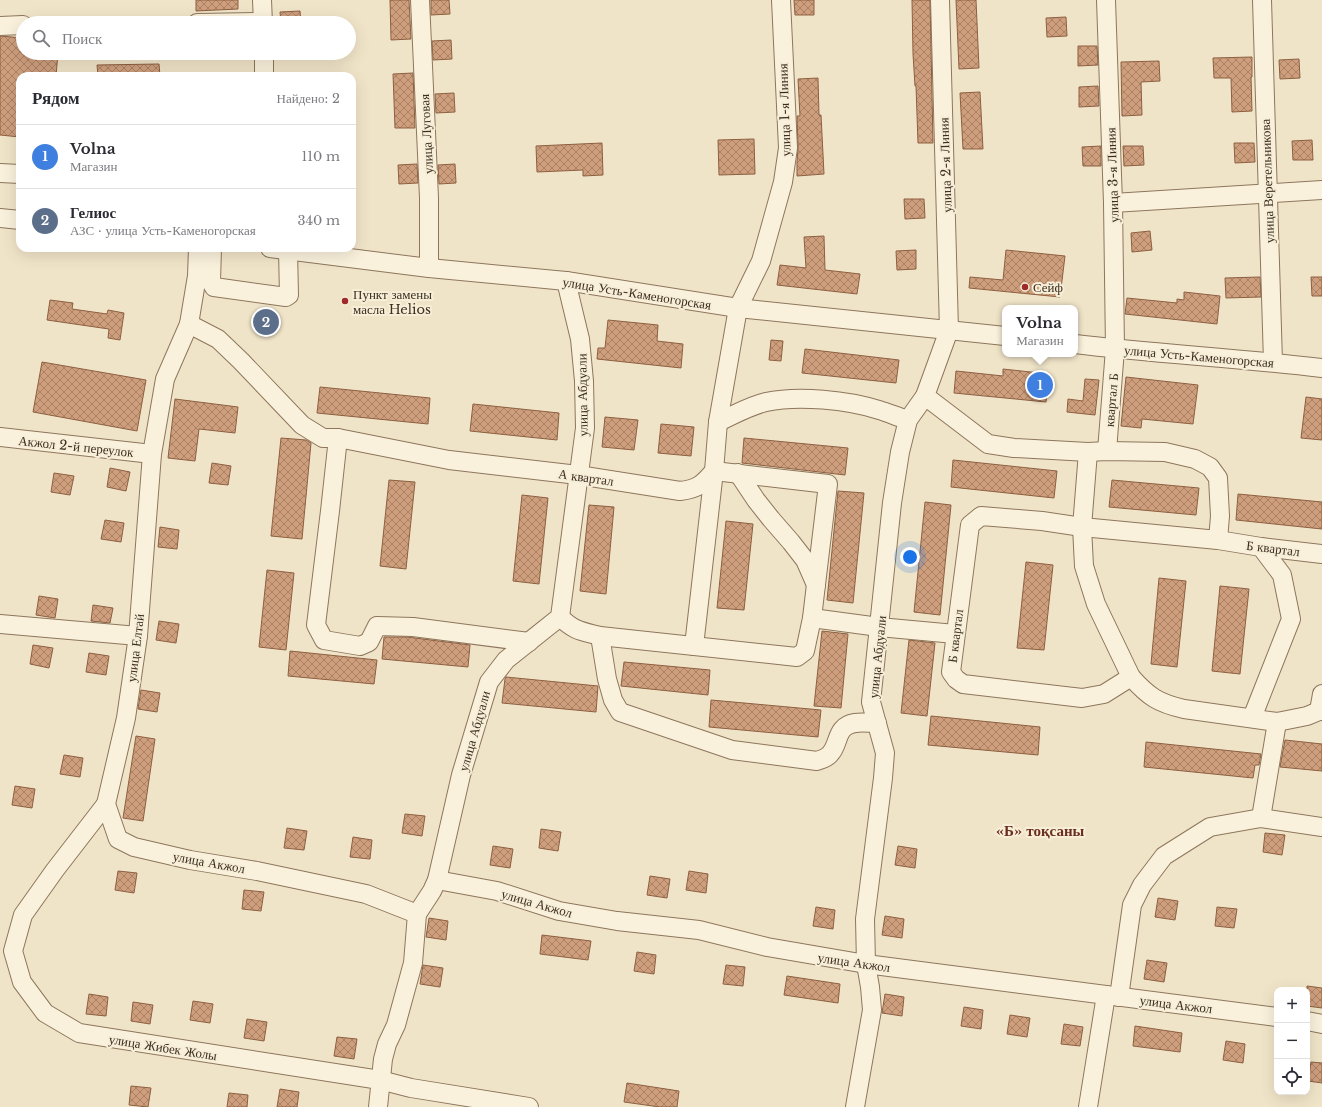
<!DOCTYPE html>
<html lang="ru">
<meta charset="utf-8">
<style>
:root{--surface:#fff;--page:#f2f2f3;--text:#2b2b33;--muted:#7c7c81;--line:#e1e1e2;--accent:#9e2a2b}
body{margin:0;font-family:"Libre Baskerville",serif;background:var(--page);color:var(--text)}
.controls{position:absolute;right:12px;bottom:12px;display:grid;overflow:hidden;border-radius:8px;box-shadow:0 4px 16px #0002}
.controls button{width:36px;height:36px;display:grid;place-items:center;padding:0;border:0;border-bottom:1px solid var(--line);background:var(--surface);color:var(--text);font:20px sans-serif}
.you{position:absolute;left:910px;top:557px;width:14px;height:14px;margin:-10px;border:3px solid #fff;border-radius:50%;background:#1a73e8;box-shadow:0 0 0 6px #1a73e833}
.badge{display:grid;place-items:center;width:26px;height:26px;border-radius:50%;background:var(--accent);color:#fff;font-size:13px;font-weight:700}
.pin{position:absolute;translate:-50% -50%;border:2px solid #fff;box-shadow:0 1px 4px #0006}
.popup{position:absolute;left:1002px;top:305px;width:76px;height:52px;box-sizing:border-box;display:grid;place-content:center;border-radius:8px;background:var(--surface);filter:drop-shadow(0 1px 3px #0005);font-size:13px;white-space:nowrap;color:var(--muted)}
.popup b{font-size:15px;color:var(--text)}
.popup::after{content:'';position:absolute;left:50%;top:100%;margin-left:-8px;border:8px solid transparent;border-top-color:var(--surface)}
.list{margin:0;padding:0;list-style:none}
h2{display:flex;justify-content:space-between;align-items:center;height:52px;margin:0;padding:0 16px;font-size:17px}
h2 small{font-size:13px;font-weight:400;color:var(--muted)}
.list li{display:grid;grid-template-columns:26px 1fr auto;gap:12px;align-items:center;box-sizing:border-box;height:64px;padding:0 16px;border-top:1px solid var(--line)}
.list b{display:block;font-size:15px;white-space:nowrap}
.list p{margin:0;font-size:13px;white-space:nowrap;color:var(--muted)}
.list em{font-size:13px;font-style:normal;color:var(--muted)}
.icon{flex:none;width:22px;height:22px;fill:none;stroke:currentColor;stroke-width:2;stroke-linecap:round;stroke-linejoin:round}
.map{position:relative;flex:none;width:1322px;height:1107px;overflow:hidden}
.search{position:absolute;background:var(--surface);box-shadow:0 4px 16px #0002;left:16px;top:16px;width:340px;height:44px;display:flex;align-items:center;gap:10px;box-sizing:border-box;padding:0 14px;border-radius:22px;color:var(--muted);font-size:15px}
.panel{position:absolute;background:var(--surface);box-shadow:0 4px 16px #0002;left:16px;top:72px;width:340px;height:180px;border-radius:12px}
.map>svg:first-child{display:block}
</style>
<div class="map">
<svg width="1322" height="1107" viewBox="0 0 1322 1107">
<defs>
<pattern id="building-cross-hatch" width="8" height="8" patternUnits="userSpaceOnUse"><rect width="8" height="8" fill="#cf9f7d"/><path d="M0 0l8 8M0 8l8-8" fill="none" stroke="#a98266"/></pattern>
</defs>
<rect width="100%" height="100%" fill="#f0e4c8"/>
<!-- building -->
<g fill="url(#building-cross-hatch)" stroke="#8d5f41">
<polygon points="196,0 238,0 238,9 196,11"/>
<polygon points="390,0 409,0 411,39 391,40"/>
<polygon points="431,0 449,0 450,14 431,15"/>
<polygon points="794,0 814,0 814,15 795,15"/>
<polygon points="912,0 930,0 933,143 918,143 916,86 915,86 913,54"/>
<polygon points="956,0 976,0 979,68 959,69"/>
<polygon points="300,11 301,23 281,23 280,12"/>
<polygon points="1066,17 1067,36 1047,37 1046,18"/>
<polygon points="0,36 23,38 23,53 58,53 56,76 20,76 20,137 0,135"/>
<polygon points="451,40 452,59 433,60 432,41"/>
<polygon points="1078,46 1097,46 1098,65 1078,66"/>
<polygon points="1252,57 1252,77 1251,77 1252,111 1232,112 1231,78 1214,78 1213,58"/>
<polygon points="1299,59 1300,78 1280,79 1279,60"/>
<polygon points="1159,61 1160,81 1141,82 1142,115 1122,116 1121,62"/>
<polygon points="159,64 160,76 98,76 97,65"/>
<polygon points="413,73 415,128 395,128 393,74"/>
<polygon points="818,78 819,115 821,115 824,174 797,176 797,162 798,148 797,116 800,116 798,79"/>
<polygon points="1098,86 1099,106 1079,107 1079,87"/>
<polygon points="980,92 983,149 963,149 960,93"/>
<polygon points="454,93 455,112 436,113 435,94"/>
<polygon points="754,139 755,174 719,175 718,140"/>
<polygon points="1312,140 1313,160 1293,160 1292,141"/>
<polygon points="602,143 603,175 583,176 583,170 537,172 536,146"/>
<polygon points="1234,143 1254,143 1255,162 1235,163"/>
<polygon points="1101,146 1101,166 1083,166 1082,147"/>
<polygon points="1123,146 1143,146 1144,165 1124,166"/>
<polygon points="417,164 418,183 399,184 398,165"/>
<polygon points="455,164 456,183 439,184 438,165"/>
<polygon points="904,199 924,199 925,218 905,219"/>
<polygon points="1150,231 1152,250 1132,252 1131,233"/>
<polygon points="824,236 825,270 860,274 857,294 777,285 780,265 806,268 804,237"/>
<polygon points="916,250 916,269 897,270 896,251"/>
<polygon points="1006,250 1065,256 1060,297 969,288 970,277 1003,280"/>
<polygon points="1260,277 1261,297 1226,298 1225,278"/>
<polygon points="1311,277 1322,277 1322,296 1312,296"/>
<polygon points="1184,292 1220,296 1217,324 1125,314 1127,298 1177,303 1177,299 1184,300"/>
<polygon points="50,300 73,303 72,309 107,314 108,310 124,313 120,340 108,338 109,329 47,320"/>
<polygon points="608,320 658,325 657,341 683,344 681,368 597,359 598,348 605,348"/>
<polygon points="771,340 783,341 781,361 769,360"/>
<polygon points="805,349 899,360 896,383 802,373"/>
<polygon points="42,362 146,380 137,431 33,412"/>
<polygon points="1003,369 1049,374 1046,402 954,393 956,371 1003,376"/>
<polygon points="1126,377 1198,385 1193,424 1142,419 1141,428 1121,426"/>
<polygon points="1085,379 1099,380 1095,415 1067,412 1068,399 1083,401"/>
<polygon points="320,387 430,398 428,424 317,413"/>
<polygon points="1306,397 1322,399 1322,440 1301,438"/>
<polygon points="175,399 238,407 235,433 199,429 195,461 168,458"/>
<polygon points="473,404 559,413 557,440 470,431"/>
<polygon points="605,417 638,420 634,450 602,447"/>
<polygon points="661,424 694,427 691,456 658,453"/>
<polygon points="281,438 306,440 311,443 302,539 271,536"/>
<polygon points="744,438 848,448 845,475 742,463"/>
<polygon points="953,460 1057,471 1054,498 951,487"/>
<polygon points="212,463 231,466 228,485 209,483"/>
<polygon points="110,468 130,472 126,491 107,487"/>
<polygon points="54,473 74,476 70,495 51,492"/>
<polygon points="389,480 415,482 406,569 380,566"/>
<polygon points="1112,480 1199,488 1196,515 1109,507"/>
<polygon points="838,491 864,493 853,603 827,600"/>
<polygon points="1238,494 1322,502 1322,529 1236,520"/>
<polygon points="522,495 548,498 539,584 513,581"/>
<polygon points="925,502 951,505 940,615 914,612"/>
<polygon points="589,505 614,507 606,594 580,591"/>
<polygon points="105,520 124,523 121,542 101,539"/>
<polygon points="726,521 753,524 744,610 717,608"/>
<polygon points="160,527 179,530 177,549 158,547"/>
<polygon points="1026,562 1053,565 1044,650 1017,648"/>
<polygon points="267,570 294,573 286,650 259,647"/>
<polygon points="1159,578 1186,581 1177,667 1151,664"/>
<polygon points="1220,586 1249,589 1240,674 1212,671"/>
<polygon points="39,596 58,599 55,618 36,615"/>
<polygon points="93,605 113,608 110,623 91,621"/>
<polygon points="159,621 179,624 176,643 156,640"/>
<polygon points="822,631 848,634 841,708 814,706"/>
<polygon points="384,637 407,637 470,645 468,667 382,659"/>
<polygon points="909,640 935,643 927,716 901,713"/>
<polygon points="33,645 53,648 49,668 30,664"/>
<polygon points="290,651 377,660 374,684 288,676"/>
<polygon points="89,653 109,656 106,675 86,672"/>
<polygon points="624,662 710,670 708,695 621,686"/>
<polygon points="506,677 598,686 596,712 502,703 505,679"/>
<polygon points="141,690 160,693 157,712 138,709"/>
<polygon points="711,700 821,710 818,737 709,727"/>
<polygon points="931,716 1040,727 1038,755 928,745"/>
<polygon points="136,736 155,739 143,821 123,818"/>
<polygon points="1285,740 1322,744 1322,771 1280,767"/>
<polygon points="1146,742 1261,754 1259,765 1255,765 1253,778 1144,767"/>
<polygon points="64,755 83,758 80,777 60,774"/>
<polygon points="15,786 35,789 32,808 12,805"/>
<polygon points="405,814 425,816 422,836 402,833"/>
<polygon points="287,828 307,831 304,850 284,848"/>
<polygon points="541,829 561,832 558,851 539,848"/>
<polygon points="1265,833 1285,835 1282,855 1263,852"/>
<polygon points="353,837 372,840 370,859 350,857"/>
<polygon points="493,846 513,849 510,868 490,865"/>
<polygon points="898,846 917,849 915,868 895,865"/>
<polygon points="118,871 137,873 134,893 115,890"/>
<polygon points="689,871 708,874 706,893 686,890"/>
<polygon points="650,876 670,879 667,898 647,895"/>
<polygon points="244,890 264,892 261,911 242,909"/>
<polygon points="1158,898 1178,901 1175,920 1155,917"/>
<polygon points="816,907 835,910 833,929 813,926"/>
<polygon points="1217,907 1237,909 1234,928 1215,926"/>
<polygon points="885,916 904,919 902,938 882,935"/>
<polygon points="429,918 448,921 446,940 426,937"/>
<polygon points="542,935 591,941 588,960 540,954"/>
<polygon points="637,952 656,955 654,974 634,971"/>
<polygon points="1147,960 1167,963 1164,982 1144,979"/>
<polygon points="423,965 443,968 440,987 420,984"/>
<polygon points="726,965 745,967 743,986 723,984"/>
<polygon points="787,976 840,984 838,1003 784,995"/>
<polygon points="1307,986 1322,988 1322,1008 1307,1006"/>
<polygon points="89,994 108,997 106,1016 86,1014"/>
<polygon points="885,994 904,997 902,1016 882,1013"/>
<polygon points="193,1001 213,1004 210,1023 190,1020"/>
<polygon points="133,1002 153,1005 150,1024 131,1021"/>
<polygon points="964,1007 983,1010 981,1029 961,1026"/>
<polygon points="1010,1015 1030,1018 1027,1037 1007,1034"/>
<polygon points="247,1019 267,1022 264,1041 244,1038"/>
<polygon points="1064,1024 1083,1027 1080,1046 1061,1044"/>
<polygon points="1135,1026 1182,1033 1180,1052 1133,1046"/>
<polygon points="337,1037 357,1039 354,1059 334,1056"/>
<polygon points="1226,1041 1245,1044 1243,1063 1223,1060"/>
<polygon points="1311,1062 1322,1063 1322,1083 1308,1081"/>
<polygon points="627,1083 679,1091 677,1107 660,1107 624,1102"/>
<polygon points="131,1086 151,1088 148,1107 129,1105"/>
<polygon points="280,1089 299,1092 297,1107 277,1107"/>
<polygon points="229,1093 248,1095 247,1107 227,1107"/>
</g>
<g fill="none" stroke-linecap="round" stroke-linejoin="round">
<defs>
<g id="minor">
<polyline points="262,0 263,23"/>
<polyline points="420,0 429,198 429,268"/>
<polyline points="1106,0 1113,203 1115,349 1107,451"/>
<polyline points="1262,0 1273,362"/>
<polyline points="197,23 263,22"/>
<polyline points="0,26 23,25"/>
<polyline points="264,53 264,76"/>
<polyline points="0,173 20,174"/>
<polyline points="1113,203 1322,190"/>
<polyline points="0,218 20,220"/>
<polyline points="198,248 197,276 189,324 165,379 152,454 138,636 126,718 106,804 118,839 134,847 190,860 257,871 366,894 417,914"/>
<polyline points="212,248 211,282 214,287 286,297 289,295 288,250"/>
<polyline points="270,248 429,268 566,281 738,308 1005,336"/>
<path d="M189,324L218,339L241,361L302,425L323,438H338L449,460L578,475L680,491C698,489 703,484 714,471L828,484L812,618L805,651L797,657L600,636C581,631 574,631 560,617"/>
<path d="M1075,344C1157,354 1240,358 1322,368"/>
<polyline points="925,396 988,444 1014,448 1088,452 1107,451 1165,452 1195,459 1210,467 1218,478 1220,516 1218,540"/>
<path d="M718,422C734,415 749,406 766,402C798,395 848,400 879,410C889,413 898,417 908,420"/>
<polyline points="0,437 152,454"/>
<polyline points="338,438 330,511 316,625 324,640 360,646 369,642 377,626 413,627 529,642"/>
<polyline points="1088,452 1082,527 1084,566 1096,604 1131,677"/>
<polyline points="738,473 756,500 771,519 791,542 805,560 816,585"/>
<path d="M1322,554L1261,547L1218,540L1082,527L1042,521L981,516L970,525L951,672L956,679L963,684L1082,698L1104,694L1131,677C1149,697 1158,703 1184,709L1277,722L1307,716L1319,711H1322"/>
<polyline points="812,618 879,627 955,634"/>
<polyline points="0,624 138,636"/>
<path d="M600,636L607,679L613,700L620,712L732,750L817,761C822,759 827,758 830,754C840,744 835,726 855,723C861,722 870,723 877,723"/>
<polyline points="694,646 714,471 718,422 738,308 761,261 783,182 788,148 781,0"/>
<polyline points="1319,711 1322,694"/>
<polyline points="1252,718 1291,619 1282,575 1261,547"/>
<polyline points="106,804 55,870 23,915 13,951 22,982 45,1013 79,1033 380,1080 411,1088 529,1107"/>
<polyline points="1261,818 1277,722"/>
<polyline points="437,880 497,891 559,911 617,921 699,930 767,947 866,964 1277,1017"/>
<polyline points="1119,997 1132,905 1142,885 1164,856 1210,827 1261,818 1322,827"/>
<polyline points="1307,1021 1322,1024"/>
<polyline points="378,1107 383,1059 387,1044 396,1025 413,963 417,914 432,891 437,880 461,775 489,682 506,660 560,617 585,428 584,381 580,339 566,281"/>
<polyline points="855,1107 872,1010 870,987 866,964 865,919 883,778 885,753 871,702 892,503 900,452 908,420 925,396 949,330 940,0"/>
<polyline points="1088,1107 1106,995"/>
</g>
</defs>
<!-- minor casing -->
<use href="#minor" stroke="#8d765c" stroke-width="20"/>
<!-- minor -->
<use href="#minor" stroke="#faf1dc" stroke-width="18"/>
</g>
<!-- markers -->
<g fill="#9e2a2b" stroke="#f7eed8" stroke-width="1.5">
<circle cx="1025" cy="287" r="4"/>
<circle cx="345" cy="301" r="4"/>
</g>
<g text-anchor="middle" stroke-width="4" stroke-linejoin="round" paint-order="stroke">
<!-- street labels -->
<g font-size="13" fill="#3d2e20" stroke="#f7eed8">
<text transform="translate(784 110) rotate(-92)" y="5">улица 1-я Линия</text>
<text transform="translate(426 134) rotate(-93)" y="5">улица Луговая</text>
<text transform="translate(945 165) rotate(-92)" y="5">улица 2-я Линия</text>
<text transform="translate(1112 175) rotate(-92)" y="5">улица 3-я Линия</text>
<text transform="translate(1267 181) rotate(-92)" y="5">улица Веретельникова</text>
<text transform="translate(637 293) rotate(9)" y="5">улица Усть-Каменогорская</text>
<text transform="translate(1199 356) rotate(5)" y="5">улица Усть-Каменогорская</text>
<text transform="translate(582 395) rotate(-91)" y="5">улица Абдуали</text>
<text transform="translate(1111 400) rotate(-85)" y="5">квартал Б</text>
<text transform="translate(76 446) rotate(6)" y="5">Акжол 2-й переулок</text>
<text transform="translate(586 477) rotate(8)" y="5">А квартал</text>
<text transform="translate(1273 548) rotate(7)" y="5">Б квартал</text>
<text transform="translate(955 636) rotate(-83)" y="5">Б квартал</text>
<text transform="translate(135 648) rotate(-83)" y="5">улица Елтай</text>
<text transform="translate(877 657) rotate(-84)" y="5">улица Абдуали</text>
<text transform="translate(474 731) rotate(-74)" y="5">улица Абдуали</text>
<text transform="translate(209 862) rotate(10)" y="5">улица Акжол</text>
<text transform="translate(537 903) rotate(16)" y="5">улица Акжол</text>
<text transform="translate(854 962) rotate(8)" y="5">улица Акжол</text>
<text transform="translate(1176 1004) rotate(7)" y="5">улица Акжол</text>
<text transform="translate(163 1047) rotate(9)" y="5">улица Жибек Жолы</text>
</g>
<!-- poi labels -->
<g font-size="13" fill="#3d2e20" stroke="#f7eed8" text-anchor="start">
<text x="1033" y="292">Сейф</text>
<text x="353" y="299">Пункт замены<tspan x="353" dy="15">масла Helios</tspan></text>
</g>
<!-- quarter labels -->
<g font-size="15" font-weight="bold" fill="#6b2e1e" stroke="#f7eed8">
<text x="1040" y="836">«Б» тоқсаны</text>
</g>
</g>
</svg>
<div class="controls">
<button>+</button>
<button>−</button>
<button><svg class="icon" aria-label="locate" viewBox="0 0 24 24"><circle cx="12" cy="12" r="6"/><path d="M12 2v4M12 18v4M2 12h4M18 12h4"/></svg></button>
</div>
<div class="you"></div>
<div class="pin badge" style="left:1040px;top:385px;background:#3f7fe0">1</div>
<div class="popup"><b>Volna</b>Магазин</div>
<div class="pin badge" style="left:266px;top:322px;background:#5c6f8a">2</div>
<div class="search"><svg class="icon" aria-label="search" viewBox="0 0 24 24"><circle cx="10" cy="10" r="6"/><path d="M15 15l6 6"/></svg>Поиск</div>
<section class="panel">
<h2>Рядом<small>Найдено: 2</small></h2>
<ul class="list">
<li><span class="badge" style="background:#3f7fe0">1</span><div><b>Volna</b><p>Магазин</p></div><em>110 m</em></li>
<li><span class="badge" style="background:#5c6f8a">2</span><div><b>Гелиос</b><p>АЗС · улица Усть-Каменогорская</p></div><em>340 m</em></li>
</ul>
</section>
</div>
